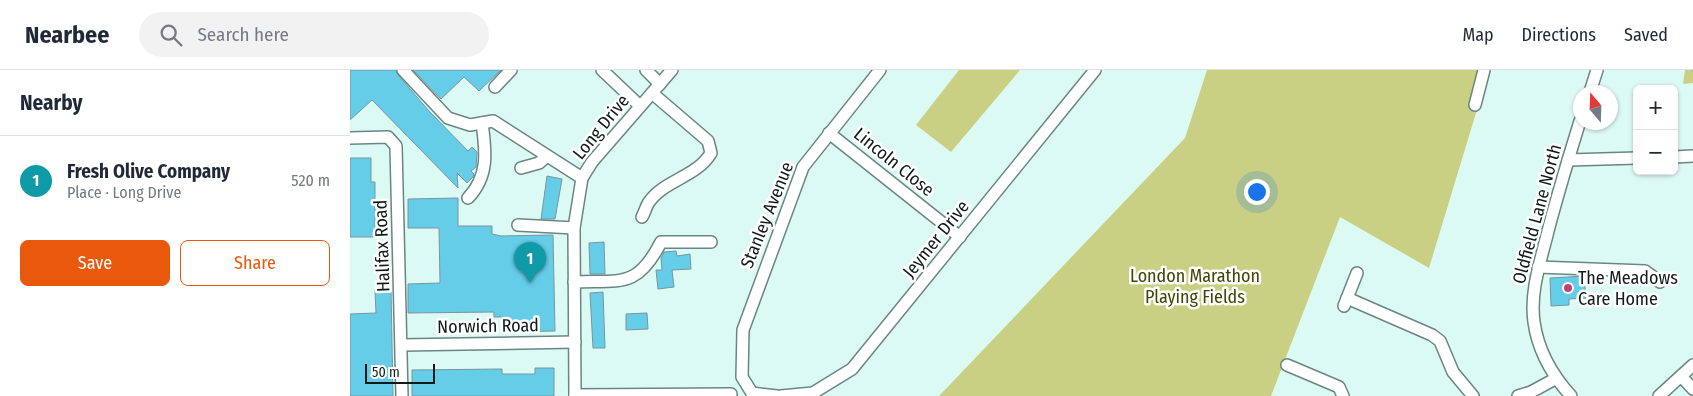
<!DOCTYPE html>
<meta charset="utf-8">
<style>
:root{--surface:#fff;--page:#f2f2f3;--text:#1f2937;--muted:#747a83;--line:#e0e1e3;--accent:#ea580c}
body{margin:0;font-family:"Fira Sans Condensed",sans-serif;background:var(--page);color:var(--text)}
.controls{position:absolute;right:15px;top:15px;display:grid;overflow:hidden;border-radius:8px;box-shadow:0 1px 4px #0004}
.controls button{width:45px;height:45px;display:grid;place-items:center;padding:0;border:0;border-bottom:1px solid var(--line);background:var(--surface);color:var(--text);font:25px sans-serif}
.compass{position:absolute;left:1223px;top:15px;width:45px;height:45px;border-radius:50%;background:var(--surface);box-shadow:0 1px 4px #0004;rotate:341deg}
.scale{position:absolute;left:15px;bottom:12px;width:70px;box-sizing:border-box;padding-left:5px;border:2px solid #101b19;border-top:0;font-size:14px;line-height:18px;white-space:nowrap;color:#101b19;-webkit-text-stroke:4px #fff;paint-order:stroke}
.you{position:absolute;left:906px;top:121px;width:18px;height:18px;margin:-12px;border:4px solid #fff;border-radius:50%;background:#1a73e8;box-shadow:0 0 0 8px #1a73e833}
.badge{display:grid;place-items:center;width:32px;height:32px;border-radius:50%;background:var(--accent);color:#fff;font-size:16px;font-weight:700}
.pin{position:absolute;translate:-50% -41px;filter:drop-shadow(0 1px 2px #0008)}
.pin::after{content:'';position:absolute;top:26px;width:18px;height:15px;background:inherit;clip-path:polygon(0 0,100% 0,50% 100%)}
.list{margin:0;padding:0;list-style:none}
h2{display:flex;justify-content:space-between;align-items:center;height:65px;margin:0;padding:0 20px;font-size:21px}
h2 small{font-size:16px;font-weight:400;color:var(--muted)}
.list li{display:grid;grid-template-columns:32px 1fr auto;gap:15px;align-items:center;box-sizing:border-box;height:90px;padding:0 20px;border-top:1px solid var(--line)}
.list b{display:block;font-size:19px;white-space:nowrap}
.list p{margin:0;font-size:16px;white-space:nowrap;color:var(--muted)}
.list em{font-size:16px;font-style:normal;color:var(--muted)}
.actions{display:flex;gap:10px;padding:15px 20px}
.actions a{flex:1;padding:11px 0;border:1px solid var(--accent);border-radius:8px;text-align:center;font-size:18px;color:var(--accent)}
.actions .main{background:var(--accent);color:#fff}
.icon{flex:none;width:28px;height:28px;fill:none;stroke:currentColor;stroke-width:2;stroke-linecap:round;stroke-linejoin:round}
.map{position:relative;flex:none;width:1343px;height:326px;overflow:hidden}
header{display:flex;align-items:center;gap:30px;box-sizing:border-box;height:70px;padding:0 25px;background:var(--surface);border-bottom:1px solid var(--line)}
header strong{font-size:24px}
nav{display:flex;gap:28px;margin-inline-start:auto;font-size:18px}
.search{width:350px;height:45px;background:var(--page);display:flex;align-items:center;gap:12px;box-sizing:border-box;padding:0 18px;border-radius:28px;color:var(--muted);font-size:19px}
main{display:flex}
aside{flex:1;background:var(--surface)}
.map>svg:first-child{display:block}
</style>
<header>
<strong>Nearbee</strong>
<div class="search"><svg class="icon" aria-label="search" viewBox="0 0 24 24"><circle cx="10" cy="10" r="6"/><path d="M15 15l6 6"/></svg>Search here</div>
<nav><a>Map</a><a>Directions</a><a>Saved</a></nav>
</header>
<main>
<aside>
<h2>Nearby<small></small></h2>
<ul class="list">
<li><span class="badge" style="background:#0f9aa8">1</span><div><b>Fresh Olive Company</b><p>Place · Long Drive</p></div><em>520 m</em></li>
</ul>
<div class="actions"><a class="main">Save</a><a>Share</a></div>
</aside>
<div class="map">
<svg width="1343" height="326" viewBox="0 0 1343 326">
<rect width="100%" height="100%" fill="#dcfaf4"/>
<!-- green -->
<g fill="#c9d083">
<polygon points="609,0 670,0 601,82 566,55"/>
<polygon points="857,0 1139,0 1079,198 990,147 921,326 589,326 835,68"/>
<polygon points="1335,0 1343,0 1343,13 1333,14"/>
</g>
<!-- building -->
<g fill="#65cde8" stroke="#7a959d">
<polygon points="0,0 46,0 48,5 79,41 118,81 122,77 127,82 126,97 121,101 124,104 123,107 117,113 107,103 108,118 22,30 0,50"/>
<polygon points="63,0 151,0 129,21 114,7 91,29"/>
<polygon points="0,88 21,88 21,112 25,112 25,167 0,167"/>
<polygon points="197,106 212,109 205,149 191,149"/>
<polygon points="108,128 108,156 142,156 142,164 151,166 203,165 205,261 158,262 157,247 144,247 144,242 58,243 58,214 90,213 89,158 58,158 58,129"/>
<polygon points="254,172 255,204 240,204 239,173"/>
<polygon points="326,181 327,186 340,184 341,199 322,200 324,217 308,219 306,200 312,200 311,188 314,182"/>
<polygon points="1234,206 1236,228 1219,229 1219,235 1201,236 1200,208"/>
<polygon points="41,219 43,326 0,326 0,244 26,243 25,220"/>
<polygon points="253,222 255,278 243,278 240,223"/>
<polygon points="297,243 298,259 276,260 276,244"/>
<polygon points="185,298 204,298 204,326 62,326 62,300 152,299 152,304 185,304"/>
</g>
<g fill="none" stroke-linecap="round" stroke-linejoin="round">
<defs>
<g id="minor">
<polyline points="53,0 98,48 120,55 143,51 232,108"/>
<polyline points="252,0 290,36"/>
<polyline points="296,0 310,14"/>
<polyline points="145,17 161,0"/>
<polyline points="1240,22 1247,0"/>
<polyline points="1125,35 1134,0"/>
<polyline points="479,63 610,167"/>
<polyline points="0,68 38,67 46,76 52,326"/>
<polyline points="1324,87 1343,86"/>
<polyline points="1218,90 1287,88"/>
<polyline points="171,98 189,93 197,86"/>
<path d="M118,128C139,106 136,82 132,53"/>
<path d="M292,147C295,142 296,136 299,132C314,110 347,107 361,83L358,71L302,23"/>
<polyline points="168,155 224,158"/>
<polyline points="1188,197 1295,201 1310,212"/>
<path d="M224,212C271,210 287,219 311,172H361"/>
<polyline points="997,228 1082,265 1090,271 1103,302 1123,326"/>
<polyline points="994,236 1007,203"/>
<polyline points="52,275 225,272"/>
<polyline points="937,295 989,317 993,326"/>
<polyline points="1331,306 1343,319"/>
<polyline points="225,325 381,324"/>
<polyline points="225,326 224,158 232,108 242,92 322,0"/>
<polyline points="427,326 402,323 392,307 393,260 453,97 530,0"/>
<polyline points="431,326 463,323 502,299 745,0"/>
<polyline points="1168,326 1181,322 1205,309"/>
<path d="M1221,326C1202,305 1188,281 1184,252C1180,224 1189,196 1196,169C1206,129 1218,90 1230,51"/>
<polyline points="1309,326 1343,295"/>
</g>
</defs>
<!-- minor casing -->
<use href="#minor" stroke="#6a8680" stroke-width="14"/>
<!-- path -->
<polyline stroke="#9ab2ad" stroke-width="2" stroke-dasharray="1 4" stroke-linecap="butt" points="1342,0 1343,3"/>
<!-- minor -->
<use href="#minor" stroke="#fff" stroke-width="11"/>
</g>
<!-- markers -->
<circle fill="#c43d7c" stroke="#fff" stroke-width="2" cx="1218" cy="218" r="5"/>
<g text-anchor="middle" stroke-width="5" stroke-linejoin="round" paint-order="stroke">
<!-- street labels -->
<g font-size="18" fill="#101b19" stroke="#fff">
<text transform="translate(251 57) rotate(-51)" y="6">Long Drive</text>
<text transform="translate(544 92) rotate(39)" y="6">Lincoln Close</text>
<text transform="translate(1187 144) rotate(-75)" y="6">Oldfield Lane North</text>
<text transform="translate(417 145) rotate(-68)" y="6">Stanley Avenue</text>
<text transform="translate(586 169) rotate(-51)" y="6">Jeymer Drive</text>
<text transform="translate(32 176) rotate(-92)" y="6">Halifax Road</text>
<text transform="translate(138 256) rotate(-1)" y="6">Norwich Road</text>
</g>
<!-- park labels -->
<g font-size="18" fill="#424606" stroke="#fff">
<text x="845" y="212">London Marathon<tspan x="845" dy="21">Playing Fields</tspan></text>
</g>
<!-- poi labels -->
<g font-size="18" fill="#101b19" stroke="#fff" text-anchor="start">
<text x="1228" y="214">The Meadows<tspan x="1228" dy="21">Care Home</tspan></text>
</g>
</g>
</svg>
<div class="controls">
<button>+</button>
<button>−</button>
</div>
<svg class="compass" viewBox="-18 -18 36 36"><path d="M0-13l5 13h-10z" fill="#e53935"/><path d="M0 13l5-13h-10z" fill="#747a83"/></svg>
<div class="scale">50 m</div>
<div class="you"></div>
<div class="pin badge" style="left:180px;top:213px;background:#0f9aa8">1</div>
</div>
</main>
